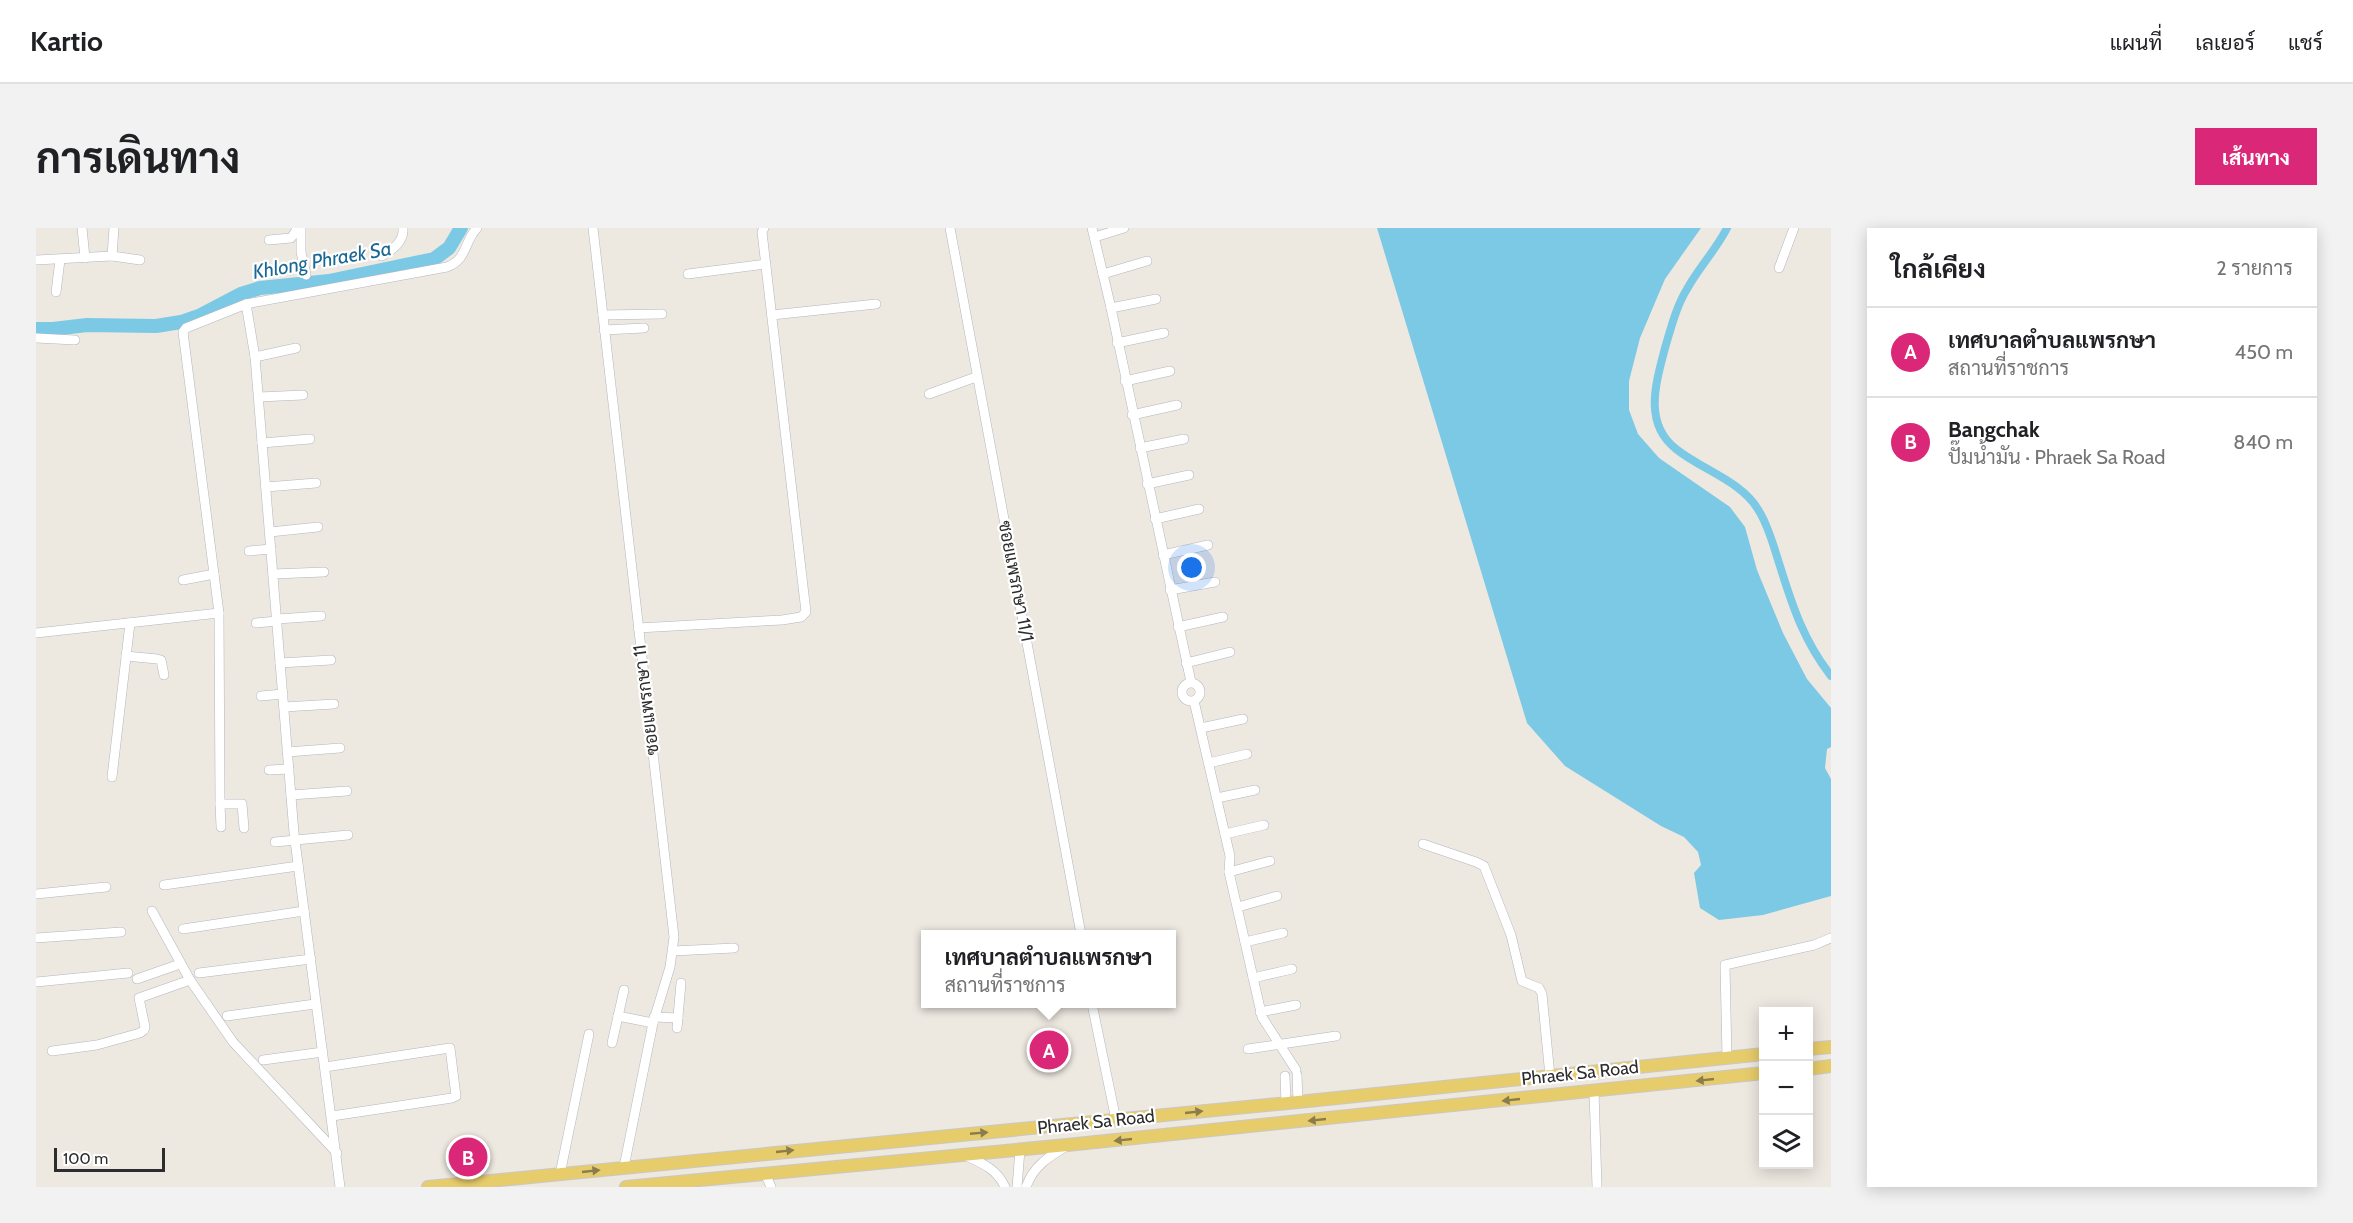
<!DOCTYPE html>
<html lang="th">
<meta charset="utf-8">
<style>
:root{--surface:#fff;--page:#f2f2f2;--text:#202124;--muted:#757577;--line:#e0e0e0;--accent:#db2777}
body{margin:0;font-family:Cabin,Sarabun,sans-serif;background:var(--page);color:var(--text)}
.controls{position:absolute;right:18px;bottom:18px;display:grid;overflow:hidden;border-radius:0px;box-shadow:0 3px 15px #0003}
.controls button{width:54px;height:54px;display:grid;place-items:center;padding:0;border:0;border-bottom:2px solid var(--line);background:var(--surface);color:var(--text);font:30px sans-serif}
.scale{position:absolute;left:18px;bottom:15px;width:111px;box-sizing:border-box;padding-left:6px;border:3px solid #2d2d2d;border-top:0;font-size:16px;line-height:21px;white-space:nowrap;color:#2d2d2d;-webkit-text-stroke:4px #fff;paint-order:stroke}
.you{position:absolute;left:1156px;top:340px;width:21px;height:21px;margin:-15px;border:4px solid #fff;border-radius:50%;background:#1a73e8;box-shadow:0 0 0 9px #1a73e833}
.badge{display:grid;place-items:center;width:39px;height:39px;border-radius:50%;background:var(--accent);color:#fff;font-size:20px;font-weight:700}
.pin{position:absolute;translate:-50% -50%;border:3px solid #fff;box-shadow:0 2px 6px #0006}
.popup{position:absolute;left:885px;top:702px;width:255px;height:78px;box-sizing:border-box;display:grid;place-content:center;border-radius:0px;background:var(--surface);filter:drop-shadow(0 2px 4px #0005);font-size:20px;white-space:nowrap;color:var(--muted)}
.popup b{font-size:22px;color:var(--text)}
.popup::after{content:'';position:absolute;left:50%;top:100%;margin-left:-12px;border:12px solid transparent;border-top-color:var(--surface)}
.list{margin:0;padding:0;list-style:none}
h2{display:flex;justify-content:space-between;align-items:center;height:78px;margin:0;padding:0 24px;font-size:26px}
h2 small{font-size:20px;font-weight:400;color:var(--muted)}
.list li{display:grid;grid-template-columns:39px 1fr auto;gap:18px;align-items:center;box-sizing:border-box;height:90px;padding:0 24px;border-top:2px solid var(--line)}
.list b{display:block;font-size:22px;white-space:nowrap}
.list p{margin:0;font-size:20px;white-space:nowrap;color:var(--muted)}
.list em{font-size:20px;font-style:normal;color:var(--muted)}
.icon{flex:none;width:33px;height:33px;fill:none;stroke:currentColor;stroke-width:2;stroke-linecap:round;stroke-linejoin:round}
.map{position:relative;flex:none;width:1795px;height:959px;overflow:hidden;border-radius:0px}
header{display:flex;align-items:center;gap:36px;box-sizing:border-box;height:84px;padding:0 30px;background:var(--surface);border-bottom:2px solid var(--line)}
header strong{font-size:28px}
nav{display:flex;gap:33px;margin-inline-start:auto;font-size:21px}
.intro{display:flex;align-items:center;justify-content:space-between;box-sizing:border-box;height:144px;padding:0 36px}
h1{margin:0;font-size:42px}
.button{padding:15px 27px;border-radius:0px;background:var(--accent);color:#fff;font-size:21px;font-weight:700}
main{display:flex;gap:36px;padding:0 36px}
aside{flex:1;background:var(--surface);border-radius:0px;box-shadow:0 3px 15px #0003}
.map>svg:first-child{display:block}
</style>
<header>
<strong>Kartio</strong>
<nav><a>แผนที่</a><a>เลเยอร์</a><a>แชร์</a></nav>
</header>
<div class="intro"><h1>การเดินทาง</h1><a class="button">เส้นทาง</a></div>
<main>
<div class="map">
<svg width="1795" height="959" viewBox="0 0 1795 959">
<rect width="100%" height="100%" fill="#ede8e0"/>
<!-- water -->
<polygon fill="#7cc9e6" points="1341,0 1665,0 1629,51 1604,110 1593,153 1593,182 1602,206 1623,230 1694,279 1709,299 1721,342 1747,405 1771,451 1795,480 1795,519 1791,521 1789,540 1795,551 1795,668 1727,687 1683,692 1664,680 1658,645 1665,637 1662,624 1648,609 1625,598 1529,538 1491,495"/>
<g fill="none" stroke-linecap="round" stroke-linejoin="round">
<!-- canal -->
<path stroke="#7cc9e6" stroke-width="8" d="M1691,0C1680,22 1663,39 1651,61C1640,79 1635,100 1629,120C1620,155 1607,195 1640,221C1666,242 1706,253 1723,283C1733,299 1738,320 1744,338C1757,380 1768,413 1795,448"/>
<!-- river -->
<polyline stroke="#7cc9e6" stroke-width="14" points="0,101 17,101 51,97 120,98 145,94 165,87 205,66 224,60 293,53 398,31 413,20 425,0"/>
<defs>
<g id="minor">
<polyline points="46,0 49,30"/>
<polyline points="265,0 265,24 270,47"/>
<polyline points="557,0 638,709 634,739 617,795 588,939"/>
<polyline points="914,0 1045,706"/>
<polyline points="1056,0 1075,80 1155,454"/>
<polyline points="1059,9 1088,0"/>
<polyline points="233,12 255,10 260,3 260,0"/>
<polyline points="76,28 104,32"/>
<path d="M346,28C357,21 368,14 367,0"/>
<polyline points="0,32 76,28 78,0"/>
<polyline points="1743,40 1758,0"/>
<polyline points="652,46 730,36"/>
<polyline points="1067,46 1111,33"/>
<polyline points="20,64 24,32"/>
<polyline points="210,76 219,129 258,605 304,959"/>
<polyline points="1075,80 1120,71"/>
<polyline points="567,87 626,86"/>
<polyline points="736,87 840,76"/>
<polyline points="568,102 608,100"/>
<polyline points="0,110 39,112"/>
<polyline points="1081,115 1128,105"/>
<polyline points="219,129 260,120"/>
<polyline points="1089,153 1134,143"/>
<polyline points="893,166 940,149"/>
<polyline points="223,169 267,167"/>
<polyline points="1096,187 1141,177"/>
<polyline points="226,215 274,211"/>
<polyline points="1104,220 1148,211"/>
<polyline points="1111,256 1153,247"/>
<polyline points="230,259 280,255"/>
<polyline points="1119,291 1163,281"/>
<polyline points="234,304 282,299"/>
<polyline points="213,323 235,321"/>
<polyline points="1127,327 1172,317"/>
<polyline points="237,346 288,344"/>
<polyline points="147,352 178,346"/>
<polyline points="1134,362 1179,354"/>
<polyline points="241,391 285,388"/>
<polyline points="220,395 241,393"/>
<polyline points="1142,399 1187,389"/>
<polyline points="602,400 746,392 765,389 770,384 726,4 728,0"/>
<polyline points="0,405 183,385"/>
<polyline points="90,428 121,431 125,432 128,447"/>
<polyline points="244,435 295,432"/>
<polyline points="1150,435 1194,424"/>
<circle cx="1155" cy="464" r="9"/>
<polyline points="225,468 247,466"/>
<polyline points="1158,473 1194,628 1193,644 1226,789 1260,842"/>
<polyline points="248,479 298,476"/>
<polyline points="1165,500 1207,491"/>
<polyline points="251,524 304,520"/>
<polyline points="1173,535 1211,526"/>
<polyline points="233,542 253,541"/>
<polyline points="76,549 94,395"/>
<polyline points="255,567 311,563"/>
<polyline points="1181,570 1219,562"/>
<polyline points="184,576 185,599"/>
<path d="M208,600L206,576H184L183,385L147,104L150,100L210,76L411,39C432,31 428,13 441,0"/>
<polyline points="1189,606 1228,597"/>
<polyline points="239,614 312,607"/>
<polyline points="1387,616 1440,634 1448,638 1475,707 1486,753 1503,760 1506,766 1514,848"/>
<polyline points="1193,644 1234,633"/>
<polyline points="128,657 262,638"/>
<polyline points="0,666 70,659"/>
<polyline points="1202,679 1241,668"/>
<polyline points="116,683 154,752"/>
<polyline points="147,701 268,683"/>
<polyline points="0,710 85,704"/>
<polyline points="1209,714 1247,705"/>
<polyline points="637,723 698,720"/>
<polyline points="163,745 275,731"/>
<polyline points="1217,750 1256,741"/>
<polyline points="101,751 144,736"/>
<polyline points="0,754 92,745"/>
<polyline points="1056,776 1080,892"/>
<polyline points="1224,784 1260,777"/>
<polyline points="191,788 279,776"/>
<polyline points="582,788 617,795"/>
<polyline points="618,789 642,790"/>
<polyline points="641,800 645,755"/>
<polyline points="576,815 588,762"/>
<polyline points="1212,821 1300,808"/>
<polyline points="16,823 61,817 104,805 108,802 109,799 103,770 154,752 197,814 301,925"/>
<polyline points="1691,830 1689,737 1778,717 1795,710"/>
<polyline points="227,832 287,824"/>
<polyline points="289,839 414,820 420,868 416,870 296,888"/>
<polyline points="1261,847 1262,874"/>
<polyline points="1249,848 1250,875"/>
<polyline points="1558,863 1561,959"/>
<path d="M928,927C946,935 961,941 969,959"/>
<polyline points="729,945 735,959"/>
<polyline points="524,946 553,806"/>
<polyline points="981,959 984,922"/>
<path d="M990,959C997,939 1012,929 1029,919"/>
</g>
<g id="major">
<polyline points="1772,821 1795,819"/>
<polyline points="1772,841 1795,838"/>
<polyline points="392,959 1262,874 1728,826"/>
<polyline points="590,959 1031,917 1728,845"/>
</g>
</defs>
<!-- minor casing -->
<use href="#minor" stroke="#b3b6bf" stroke-width="10"/>
<!-- major casing -->
<use href="#major" stroke="#c8c8c8" stroke-width="14"/>
<!-- minor -->
<use href="#minor" stroke="#fff" stroke-width="9"/>
<!-- major -->
<use href="#major" stroke="#e7cc6b" stroke-width="12"/>
</g>
<!-- one-way arrows -->
<defs><path id="oneway-solid" d="M-6-.8H1V-3.2L6.5 0L1 3.2V.8H-6Z" transform="scale(1.5)"/></defs>
<g fill="#8a7c4c">
<use href="#oneway-solid" transform="translate(1669 852) rotate(174)"/>
<use href="#oneway-solid" transform="translate(1475 872) rotate(174)"/>
<use href="#oneway-solid" transform="translate(1158 884) rotate(-6)"/>
<use href="#oneway-solid" transform="translate(1281 892) rotate(174)"/>
<use href="#oneway-solid" transform="translate(943 905) rotate(-5)"/>
<use href="#oneway-solid" transform="translate(1087 912) rotate(174)"/>
<use href="#oneway-solid" transform="translate(749 923) rotate(-6)"/>
<use href="#oneway-solid" transform="translate(555 943) rotate(-6)"/>
</g>
<g text-anchor="middle" stroke-width="4.5" stroke-linejoin="round" paint-order="stroke">
<!-- street labels -->
<g font-size="18" fill="#2d2d2d" stroke="#fff">
<text transform="translate(980 353) rotate(79)" y="6">ซอยแพรกษา 11/1</text>
<text transform="translate(610 472) rotate(-97)" y="6">ซอยแพรกษา 11</text>
<text transform="translate(1544 845) rotate(-6)" y="6">Phraek Sa Road</text>
<text transform="translate(1060 894) rotate(-6)" y="6">Phraek Sa Road</text>
</g>
<!-- water labels -->
<g font-size="20" font-style="italic" fill="#186895" stroke="#fff">
<text transform="translate(286 32) rotate(-10)" y="7">Khlong Phraek Sa</text>
</g>
</g>
</svg>
<div class="controls">
<button>+</button>
<button>−</button>
<button><svg class="icon" aria-label="layers" viewBox="0 0 24 24"><path d="M12 4l9 5-9 5-9-5zM3 14l9 5 9-5"/></svg></button>
</div>
<div class="scale">100 m</div>
<div class="you"></div>
<div class="pin badge" style="left:1013px;top:822px">A</div>
<div class="popup"><b>เทศบาลตำบลแพรกษา</b>สถานที่ราชการ</div>
<div class="pin badge" style="left:432px;top:929px">B</div>
</div>
<aside>
<h2>ใกล้เคียง<small>2 รายการ</small></h2>
<ul class="list">
<li><span class="badge">A</span><div><b>เทศบาลตำบลแพรกษา</b><p>สถานที่ราชการ</p></div><em>450 m</em></li>
<li><span class="badge">B</span><div><b>Bangchak</b><p>ปั๊มน้ำมัน · Phraek Sa Road</p></div><em>840 m</em></li>
</ul>
</aside>
</main>
